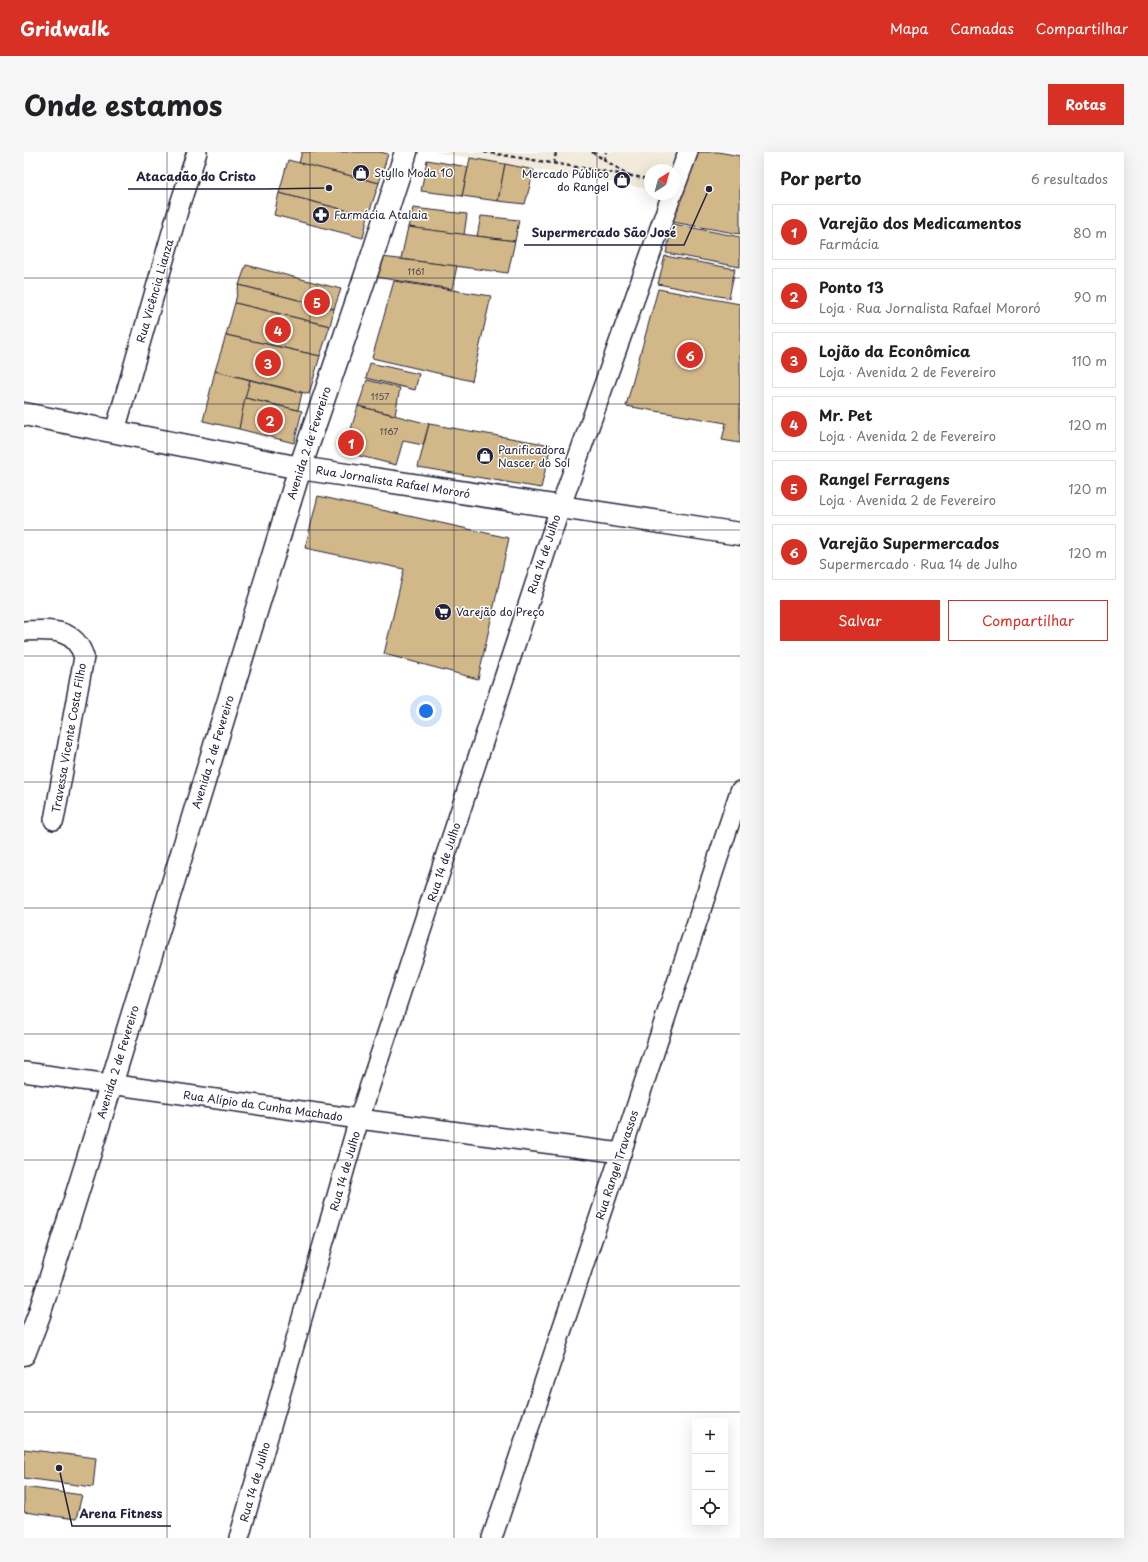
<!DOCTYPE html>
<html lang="pt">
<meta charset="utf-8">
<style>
:root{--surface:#fff;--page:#f6f6f6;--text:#202124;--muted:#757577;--line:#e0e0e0;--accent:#d93025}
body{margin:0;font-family:"Playpen Sans",sans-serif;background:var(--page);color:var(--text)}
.controls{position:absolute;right:12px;bottom:12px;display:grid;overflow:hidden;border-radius:0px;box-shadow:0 4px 16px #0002}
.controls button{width:36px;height:36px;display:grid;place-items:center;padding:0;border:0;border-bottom:1px solid var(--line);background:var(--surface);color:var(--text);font:20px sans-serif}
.compass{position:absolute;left:620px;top:12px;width:36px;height:36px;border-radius:50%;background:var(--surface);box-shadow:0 4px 16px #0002;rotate:36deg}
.you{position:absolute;left:402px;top:559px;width:14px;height:14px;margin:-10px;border:3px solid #fff;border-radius:50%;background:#1a73e8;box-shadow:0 0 0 6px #1a73e833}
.badge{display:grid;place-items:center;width:26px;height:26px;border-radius:50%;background:var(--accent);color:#fff;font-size:13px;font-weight:700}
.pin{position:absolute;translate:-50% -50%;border:2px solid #fff;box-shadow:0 1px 4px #0006}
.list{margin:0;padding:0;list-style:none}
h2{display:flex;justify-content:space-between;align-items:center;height:52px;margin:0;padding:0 16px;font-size:17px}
h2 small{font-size:13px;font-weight:400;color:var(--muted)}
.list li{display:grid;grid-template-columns:26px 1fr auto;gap:12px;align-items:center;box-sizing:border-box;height:56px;margin:0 8px 8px;padding:0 8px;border:1px solid var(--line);border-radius:0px}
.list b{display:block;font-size:15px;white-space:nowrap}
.list p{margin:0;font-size:13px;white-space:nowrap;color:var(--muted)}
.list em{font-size:13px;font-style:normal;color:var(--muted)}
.actions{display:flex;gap:8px;padding:12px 16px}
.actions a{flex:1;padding:9px 0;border:1px solid var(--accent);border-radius:0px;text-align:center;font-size:14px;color:var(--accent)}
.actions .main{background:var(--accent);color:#fff}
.icon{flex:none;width:22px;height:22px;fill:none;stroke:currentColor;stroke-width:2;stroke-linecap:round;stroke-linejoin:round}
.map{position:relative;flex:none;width:716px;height:1386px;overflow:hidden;border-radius:0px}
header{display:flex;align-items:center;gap:24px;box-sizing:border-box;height:56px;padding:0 20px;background:var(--accent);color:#fff}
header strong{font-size:19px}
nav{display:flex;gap:22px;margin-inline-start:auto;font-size:14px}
.intro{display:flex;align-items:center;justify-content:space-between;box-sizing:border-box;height:96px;padding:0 24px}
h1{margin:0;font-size:28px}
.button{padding:10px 18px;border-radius:0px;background:var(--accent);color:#fff;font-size:14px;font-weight:700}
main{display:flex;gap:24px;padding:0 24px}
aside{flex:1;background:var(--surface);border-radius:0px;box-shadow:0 4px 16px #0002}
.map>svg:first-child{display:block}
</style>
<header>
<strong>Gridwalk</strong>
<nav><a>Mapa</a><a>Camadas</a><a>Compartilhar</a></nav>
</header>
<div class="intro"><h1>Onde estamos</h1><a class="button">Rotas</a></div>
<main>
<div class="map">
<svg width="716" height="1386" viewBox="0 0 716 1386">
<rect width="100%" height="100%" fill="#fff"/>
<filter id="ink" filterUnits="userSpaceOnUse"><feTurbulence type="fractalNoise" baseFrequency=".025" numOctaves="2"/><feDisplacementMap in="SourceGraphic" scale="8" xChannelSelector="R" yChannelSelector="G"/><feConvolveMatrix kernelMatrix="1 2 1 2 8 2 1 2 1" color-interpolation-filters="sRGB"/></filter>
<g filter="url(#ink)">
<!-- built -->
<polygon fill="#f2eadb" points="410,0 665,0 650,18 626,18 626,37"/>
<!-- building -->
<g fill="#d2b888" stroke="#22223b">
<polygon points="278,0 356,0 364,2 355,31 275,11"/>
<polygon points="665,0 694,0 716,4 716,82 643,69"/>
<polygon points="446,6 481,12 474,49 438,44"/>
<polygon points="264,8 355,31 344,64 255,41"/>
<polygon points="403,8 444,15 438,44 397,39"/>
<polygon points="481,12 510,18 501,52 474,49"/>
<polygon points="255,41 344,64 339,86 250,63"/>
<polygon points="389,56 443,62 440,83 384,75"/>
<polygon points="457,64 495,68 491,89 453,84"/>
<polygon points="649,72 716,85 716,115 642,101"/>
<polygon points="384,75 491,89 484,121 377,107"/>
<polygon points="641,104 711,117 705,146 634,132"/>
<polygon points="358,105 433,114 428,137 351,125"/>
<polygon points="222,113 317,137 310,157 215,133"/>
<polygon points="370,129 467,144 448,229 348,206"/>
<polygon points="215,133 310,157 306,174 211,151"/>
<polygon points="634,137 716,152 716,291 698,288 702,271 602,254"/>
<polygon points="211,151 306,174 296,204 202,183"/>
<polygon points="202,183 296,204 285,242 191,219"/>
<polygon points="346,211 395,222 391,238 342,226"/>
<polygon points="191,219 226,228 215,277 179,269"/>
<polygon points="226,228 278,241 274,258 221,246"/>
<polygon points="343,228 376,236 371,263 334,254"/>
<polygon points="221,246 278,259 270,291 215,277"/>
<polygon points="334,254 405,272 399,293 379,289 372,313 320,300"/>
<polygon points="405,272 527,293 517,336 394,315"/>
<polygon points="294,344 485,386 454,527 360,502 380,417 281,396"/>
<polygon points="0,1297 72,1306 69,1335 0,1326"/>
<polygon points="0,1335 58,1343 52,1367 0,1360"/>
</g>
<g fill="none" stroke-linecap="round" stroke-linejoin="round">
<defs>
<g id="street">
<polyline points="650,38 664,0"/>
<polyline points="91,279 156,52 173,0"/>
<path d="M0,479C25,478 51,475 60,505L30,668"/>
<polyline points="0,920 335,967 597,1001"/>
<polyline points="215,1386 335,967 536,356 648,42"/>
<polyline points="468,1386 597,1001 716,639"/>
</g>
<polyline id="secondary" points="0,262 276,316 716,382"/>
<polyline id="primary" points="0,1202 15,1163 87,933 276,316 349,102 382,0"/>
</defs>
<!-- street casing -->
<use href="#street" stroke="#22223b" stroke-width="22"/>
<!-- secondary casing -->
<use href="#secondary" stroke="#22223b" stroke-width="25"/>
<!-- primary casing -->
<use href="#primary" stroke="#22223b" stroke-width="25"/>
<!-- path -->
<g stroke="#22223b" stroke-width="2.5" stroke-dasharray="4 3" stroke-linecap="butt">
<polyline points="460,0 626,27"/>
<polyline points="568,0 606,24"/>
<polyline points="580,8 582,0"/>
<polyline points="530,12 532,0"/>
</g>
<!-- street -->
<use href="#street" stroke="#fff" stroke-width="19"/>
<!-- secondary -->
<use href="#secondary" stroke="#fff" stroke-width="22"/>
<!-- primary -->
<use href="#primary" stroke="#fff" stroke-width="22"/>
</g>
</g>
<!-- grid -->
<path fill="none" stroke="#22223b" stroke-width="1" stroke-opacity="0.55" d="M143,0V1386M286,0V1386M430,0V1386M573,0V1386M0,126H716M0,252H716M0,378H716M0,504H716M0,630H716M0,756H716M0,882H716M0,1008H716M0,1134H716M0,1260H716"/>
<!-- icons -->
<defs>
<symbol id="shop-disc" viewBox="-11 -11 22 22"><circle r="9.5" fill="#22223b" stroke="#fff"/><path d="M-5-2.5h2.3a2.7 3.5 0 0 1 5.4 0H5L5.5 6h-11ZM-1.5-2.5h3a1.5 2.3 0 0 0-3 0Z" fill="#fff"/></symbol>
<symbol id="pharmacy-disc" viewBox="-11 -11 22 22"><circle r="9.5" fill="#22223b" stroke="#fff"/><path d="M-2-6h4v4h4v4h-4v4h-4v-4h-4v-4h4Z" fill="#fff"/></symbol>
<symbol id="supermarket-disc" viewBox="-11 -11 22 22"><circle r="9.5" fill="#22223b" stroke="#fff"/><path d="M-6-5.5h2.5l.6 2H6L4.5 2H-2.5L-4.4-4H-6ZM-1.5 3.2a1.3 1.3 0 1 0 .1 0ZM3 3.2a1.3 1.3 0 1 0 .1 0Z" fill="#fff"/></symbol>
</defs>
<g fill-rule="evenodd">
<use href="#shop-disc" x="327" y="11" width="20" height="20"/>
<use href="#shop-disc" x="588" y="18" width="20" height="20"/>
<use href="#pharmacy-disc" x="287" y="53" width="20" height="20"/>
<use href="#shop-disc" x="451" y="294" width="20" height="20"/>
<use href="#supermarket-disc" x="409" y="450" width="20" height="20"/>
</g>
<g text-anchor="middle" stroke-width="3" stroke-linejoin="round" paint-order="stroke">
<!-- number labels -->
<g font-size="9" fill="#4e484e">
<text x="392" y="123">1161</text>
<text x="356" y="248">1157</text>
<text x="365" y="283">1167</text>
</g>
<!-- poi labels -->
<g font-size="11" fill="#22223b" stroke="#fff" text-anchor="start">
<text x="350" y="25">Styllo Moda 10</text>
<text x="585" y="26" text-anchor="end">Mercado Público<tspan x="585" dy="13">do Rangel</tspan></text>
<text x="310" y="67">Farmácia Atalaia</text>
<text x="474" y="302">Panificadora<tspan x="474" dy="13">Nascer do Sol</tspan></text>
<text x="432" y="464">Varejão do Preço</text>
</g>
<!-- street labels -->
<g font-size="11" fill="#22223b" stroke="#fff">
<text transform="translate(131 139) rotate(-74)" y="4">Rua Vicência Lianza</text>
<text transform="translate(285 291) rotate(-72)" y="4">Avenida 2 de Fevereiro</text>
<text transform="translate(369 330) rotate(9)" y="4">Rua Jornalista Rafael Mororó</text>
<text transform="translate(520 402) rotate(-72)" y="4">Rua 14 de Julho</text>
<text transform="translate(45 586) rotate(-80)" y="4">Travessa Vicente Costa Filho</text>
<text transform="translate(189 600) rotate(-73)" y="4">Avenida 2 de Fevereiro</text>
<text transform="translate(420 710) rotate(-72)" y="4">Rua 14 de Julho</text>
<text transform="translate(94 910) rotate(-73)" y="4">Avenida 2 de Fevereiro</text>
<text transform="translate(239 954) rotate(8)" y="4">Rua Alípio da Cunha Machado</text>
<text transform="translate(593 1013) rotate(-72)" y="4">Rua Rangel Travassos</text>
<text transform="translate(321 1019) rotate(-74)" y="4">Rua 14 de Julho</text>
<text transform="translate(231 1330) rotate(-74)" y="4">Rua 14 de Julho</text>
</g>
</g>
<!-- callouts -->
<path fill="none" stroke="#22223b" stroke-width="1.5" d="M305 36L240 37H104M685 37L660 93H500M35 1316L48 1374H147"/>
<g fill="#22223b" stroke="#fff" stroke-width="1.5">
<circle cx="305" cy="36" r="4"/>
<circle cx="685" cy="37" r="4"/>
<circle cx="35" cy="1316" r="4"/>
</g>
<g font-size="12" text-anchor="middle" font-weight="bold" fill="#22223b" stroke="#fff" stroke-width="3" stroke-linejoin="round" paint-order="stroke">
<text x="172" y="29">Atacadão do Cristo</text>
<text x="580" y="85">Supermercado São José</text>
<text x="97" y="1366">Arena Fitness</text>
</g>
</svg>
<div class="controls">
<button>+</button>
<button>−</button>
<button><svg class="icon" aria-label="locate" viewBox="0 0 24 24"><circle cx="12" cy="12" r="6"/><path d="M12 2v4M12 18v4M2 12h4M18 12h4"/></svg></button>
</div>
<svg class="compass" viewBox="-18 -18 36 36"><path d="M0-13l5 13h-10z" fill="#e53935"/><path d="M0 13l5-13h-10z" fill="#757577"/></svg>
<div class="you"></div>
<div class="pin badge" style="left:327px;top:291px">1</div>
<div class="pin badge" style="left:246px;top:268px">2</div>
<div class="pin badge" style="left:244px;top:211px">3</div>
<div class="pin badge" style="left:254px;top:178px">4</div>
<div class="pin badge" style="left:293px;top:150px">5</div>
<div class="pin badge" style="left:666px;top:203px">6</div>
</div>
<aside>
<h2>Por perto<small>6 resultados</small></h2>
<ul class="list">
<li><span class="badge">1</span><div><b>Varejão dos Medicamentos</b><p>Farmácia</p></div><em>80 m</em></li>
<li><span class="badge">2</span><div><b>Ponto 13</b><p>Loja · Rua Jornalista Rafael Mororó</p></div><em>90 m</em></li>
<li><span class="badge">3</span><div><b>Lojão da Econômica</b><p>Loja · Avenida 2 de Fevereiro</p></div><em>110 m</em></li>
<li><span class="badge">4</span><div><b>Mr. Pet</b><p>Loja · Avenida 2 de Fevereiro</p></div><em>120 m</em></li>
<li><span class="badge">5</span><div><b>Rangel Ferragens</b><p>Loja · Avenida 2 de Fevereiro</p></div><em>120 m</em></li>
<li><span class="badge">6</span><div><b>Varejão Supermercados</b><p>Supermercado · Rua 14 de Julho</p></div><em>120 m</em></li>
</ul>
<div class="actions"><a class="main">Salvar</a><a>Compartilhar</a></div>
</aside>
</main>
